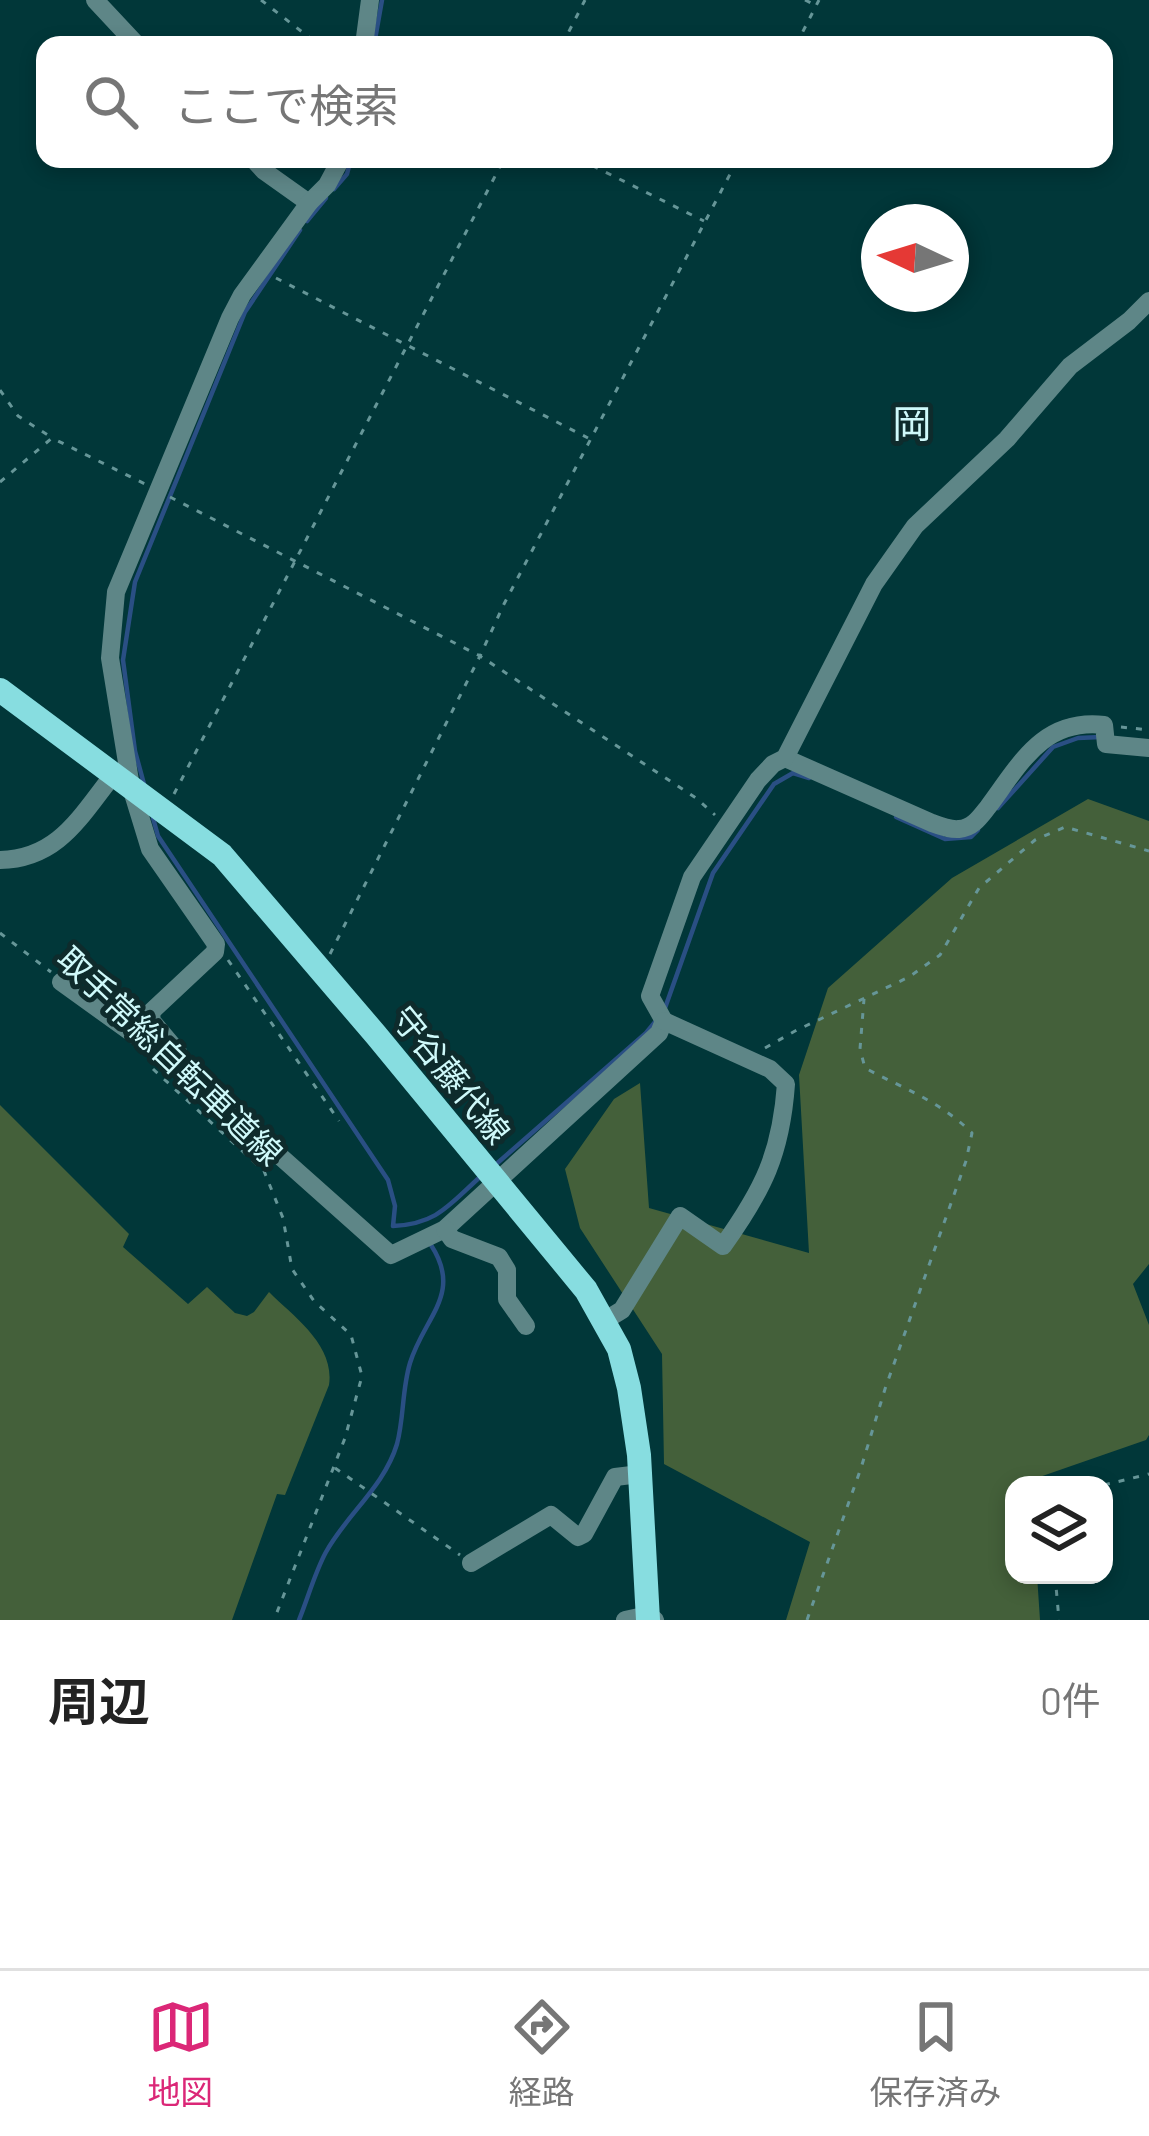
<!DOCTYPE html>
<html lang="ja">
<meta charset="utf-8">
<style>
:root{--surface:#fff;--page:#f2f2f2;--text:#222;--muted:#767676;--line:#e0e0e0;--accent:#db2777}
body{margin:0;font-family:Barlow,"Noto Sans JP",sans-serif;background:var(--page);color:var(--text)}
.controls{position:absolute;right:36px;bottom:36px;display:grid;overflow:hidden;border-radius:24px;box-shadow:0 6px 18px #0003}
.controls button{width:108px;height:108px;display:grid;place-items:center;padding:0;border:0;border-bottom:3px solid var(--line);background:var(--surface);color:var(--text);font:60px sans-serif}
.compass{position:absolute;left:861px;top:204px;width:108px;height:108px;border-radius:50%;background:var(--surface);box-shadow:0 6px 18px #0003;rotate:274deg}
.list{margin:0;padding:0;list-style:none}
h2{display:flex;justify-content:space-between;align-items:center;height:156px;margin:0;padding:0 48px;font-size:51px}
h2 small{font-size:39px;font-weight:400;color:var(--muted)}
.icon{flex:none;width:66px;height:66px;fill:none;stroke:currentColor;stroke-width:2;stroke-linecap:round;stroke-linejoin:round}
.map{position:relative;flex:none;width:1149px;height:1620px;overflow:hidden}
.search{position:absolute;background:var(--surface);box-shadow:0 6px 18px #0003;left:36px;right:36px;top:36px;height:132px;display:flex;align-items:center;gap:30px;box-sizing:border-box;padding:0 42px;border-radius:24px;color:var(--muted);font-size:45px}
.sheet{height:348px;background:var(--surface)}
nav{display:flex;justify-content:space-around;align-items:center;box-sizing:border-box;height:168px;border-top:3px solid var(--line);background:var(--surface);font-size:33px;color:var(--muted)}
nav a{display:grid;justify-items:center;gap:6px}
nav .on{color:var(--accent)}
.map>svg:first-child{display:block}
</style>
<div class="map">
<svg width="1149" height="1620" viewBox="0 0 1149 1620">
<rect width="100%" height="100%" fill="#013739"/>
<!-- green -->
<g fill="#44603a">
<polygon points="1088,799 1149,821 1149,1264 1133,1284 1149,1325 1149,1435 1146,1440 1028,1481 1027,1485 1014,1485 1014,1575 1037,1575 1040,1620 786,1620 810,1542 664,1464 662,1354 580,1228 565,1169 614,1099 640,1083 649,1208 809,1253 799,1075 828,988 952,878"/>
<path d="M0,1105L129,1234L123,1247L188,1304L207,1287L235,1313L247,1316L254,1312L269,1292C294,1317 335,1345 329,1385L285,1495L277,1494L232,1620H0Z"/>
</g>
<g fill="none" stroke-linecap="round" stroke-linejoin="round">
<!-- stream -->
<g stroke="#2a4f84" stroke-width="4.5">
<polyline points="374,45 382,0"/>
<polyline points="334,189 347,174 351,159"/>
<polyline points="307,221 326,198"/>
<polyline points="144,784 135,751 123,660 135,582 245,312 300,230"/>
<polyline points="998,808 1053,747 1078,738 1101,737"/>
<polyline points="896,817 945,839 971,837 978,830"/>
<path d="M153,818L158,836L388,1180L395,1206L393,1226C437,1224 449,1205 480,1177"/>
<polyline points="665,1008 713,873 774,784 793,773 809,778"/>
<polyline points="494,1166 646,1033 655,1022"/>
<path d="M299,1620C308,1598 315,1572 326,1552C347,1514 384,1487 397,1444C404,1418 402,1389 410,1363C424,1317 463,1294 431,1245"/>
</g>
<!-- path -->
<g stroke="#669698" stroke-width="3" stroke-dasharray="6 9" stroke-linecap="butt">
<polyline points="261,0 319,45"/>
<polyline points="805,0 815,5"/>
<polyline points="562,45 585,0"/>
<polyline points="796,45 819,0"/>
<polyline points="579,159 704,221"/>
<polyline points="276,278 588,438"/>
<polyline points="0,390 18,416 51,437"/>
<polyline points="0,482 52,438 145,484"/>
<polyline points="170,497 480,656 696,798 715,815"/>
<polyline points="1121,727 1149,730"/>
<polyline points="174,794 504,159"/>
<polyline points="0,933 51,972"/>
<polyline points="330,954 480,656 504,604 738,159"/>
<polyline points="228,960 339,1121"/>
<polyline points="765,1048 795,1031 909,977 940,955 979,888 1035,840 1065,827 1149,851"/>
<polyline points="153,1069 264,1171 283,1218 292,1269 314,1301 351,1335 362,1376 345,1438 274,1620"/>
<polyline points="335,1468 460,1555"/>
<polyline points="1104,1485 1149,1474"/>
<polyline points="1055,1575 1059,1620"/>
<path d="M807,1620L861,1468L885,1389L966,1161L972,1133C938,1100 906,1090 865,1068L860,1049L864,999"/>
</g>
<!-- minor -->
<g stroke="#5e8687" stroke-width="18">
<polyline points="95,0 137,45"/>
<polyline points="364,45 370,0"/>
<polyline points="253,159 264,171 309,203"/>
<path d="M785,758L932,823C940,826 951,830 959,829C973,828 980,817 988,807C1020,764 1043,718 1104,725L1106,744L1149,748"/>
<path d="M0,860C59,859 81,815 114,774"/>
<polyline points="61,982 182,1069 391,1255 445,1229 659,1033 664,1021 650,996 692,877 758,780 773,764 785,758 874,584 915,526 1007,439 1070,366 1129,321 1149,301"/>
<polyline points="182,1069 178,1052 151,1020 152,1011 215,952 216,944 150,849 131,787 110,658 116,592 230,318 242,295 309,203 327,185 341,159"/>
<polyline points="445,1229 452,1239 499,1257 507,1270 507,1299 526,1326"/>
<path d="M604,1321L622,1310L680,1216L723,1246C763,1190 781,1154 786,1084L770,1069L664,1021"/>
<polyline points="471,1563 551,1515 578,1537 584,1534 615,1477 640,1474"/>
<polyline points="625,1620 648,1615 655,1620"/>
</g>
<!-- major -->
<polyline stroke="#87dde0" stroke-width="24" points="0,690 222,855 376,1035 586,1290 619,1349 629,1388 639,1455 648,1620"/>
</g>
<g text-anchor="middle" stroke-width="10" stroke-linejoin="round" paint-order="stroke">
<!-- street labels -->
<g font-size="33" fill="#cff9fa" stroke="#0e2b2c">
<text transform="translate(170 1056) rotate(44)" y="12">取手常総自転車道線</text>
<text transform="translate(451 1075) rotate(51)" y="12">守谷藤代線</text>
</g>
<!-- quarter labels -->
<g font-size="39" fill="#cff9fa" stroke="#0e2b2c">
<text x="912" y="438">岡</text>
</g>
</g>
</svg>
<div class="controls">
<button><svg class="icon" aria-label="layers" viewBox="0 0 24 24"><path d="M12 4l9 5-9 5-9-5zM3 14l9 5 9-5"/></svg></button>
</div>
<svg class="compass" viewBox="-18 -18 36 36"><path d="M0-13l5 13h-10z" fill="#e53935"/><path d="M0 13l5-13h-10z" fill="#767676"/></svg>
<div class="search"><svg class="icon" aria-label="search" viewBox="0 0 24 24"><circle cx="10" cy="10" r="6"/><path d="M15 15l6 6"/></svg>ここで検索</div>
</div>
<section class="sheet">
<h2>周辺<small>0件</small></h2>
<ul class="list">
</ul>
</section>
<nav>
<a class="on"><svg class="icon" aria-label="map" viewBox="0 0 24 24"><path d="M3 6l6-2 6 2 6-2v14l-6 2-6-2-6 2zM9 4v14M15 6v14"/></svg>地図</a>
<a><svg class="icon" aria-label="directions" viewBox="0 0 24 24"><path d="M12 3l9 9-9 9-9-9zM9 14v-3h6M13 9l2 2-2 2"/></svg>経路</a>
<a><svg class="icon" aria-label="saved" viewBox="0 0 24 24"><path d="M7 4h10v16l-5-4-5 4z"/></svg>保存済み</a>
</nav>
